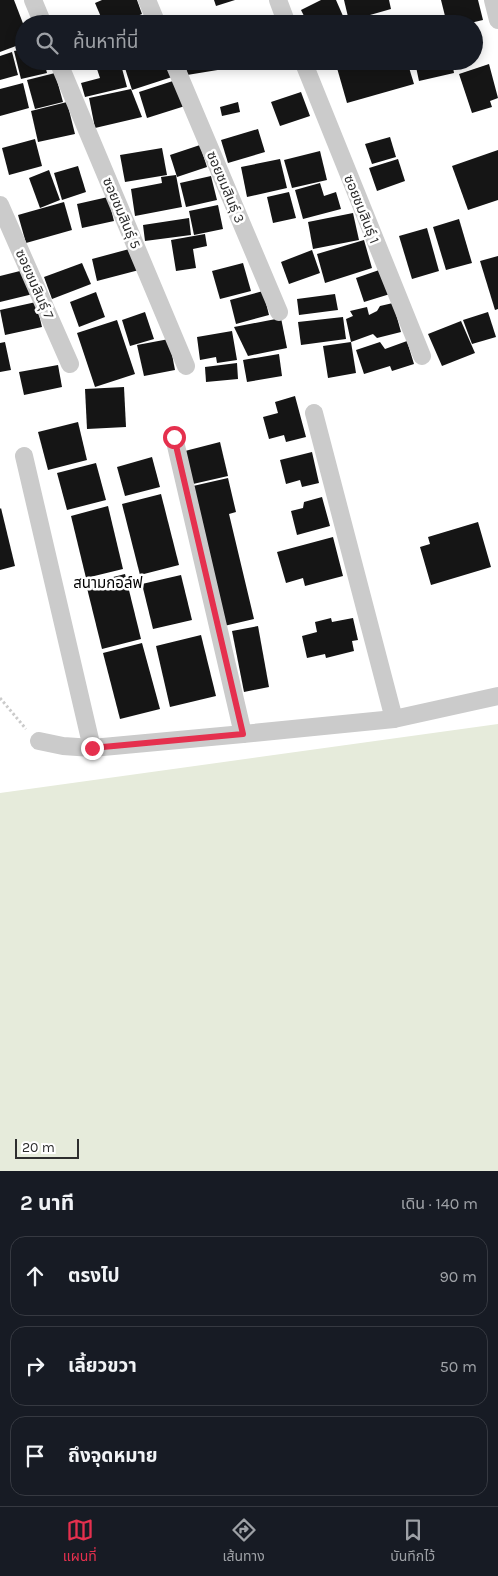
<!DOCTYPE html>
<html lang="th">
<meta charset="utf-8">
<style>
:root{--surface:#171b24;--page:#242831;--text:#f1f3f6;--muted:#9ea1a6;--line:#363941;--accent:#e5304e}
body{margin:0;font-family:Karla,"Noto Sans Thai",sans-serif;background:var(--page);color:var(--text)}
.scale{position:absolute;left:15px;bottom:12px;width:64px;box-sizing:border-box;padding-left:5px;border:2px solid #2e2e2e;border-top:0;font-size:14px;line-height:18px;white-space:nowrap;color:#2e2e2e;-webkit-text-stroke:4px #fff;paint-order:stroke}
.stop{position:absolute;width:15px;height:15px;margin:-11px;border:4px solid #e5304e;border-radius:50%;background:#fff}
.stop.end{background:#e5304e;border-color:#fff;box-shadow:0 1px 5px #0008}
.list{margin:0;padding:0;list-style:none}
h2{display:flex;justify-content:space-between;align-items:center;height:65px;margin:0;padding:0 20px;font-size:21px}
h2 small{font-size:16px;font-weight:400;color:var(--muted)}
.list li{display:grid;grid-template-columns:32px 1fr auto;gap:15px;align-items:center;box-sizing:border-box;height:80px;margin:0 10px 10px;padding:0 10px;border:1px solid var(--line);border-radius:15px}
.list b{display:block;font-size:19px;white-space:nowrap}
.list em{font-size:16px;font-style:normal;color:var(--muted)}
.icon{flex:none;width:28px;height:28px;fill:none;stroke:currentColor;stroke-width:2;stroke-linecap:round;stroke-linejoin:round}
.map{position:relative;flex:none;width:498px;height:1171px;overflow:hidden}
.search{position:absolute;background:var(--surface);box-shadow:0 2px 12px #0003;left:15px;right:15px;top:15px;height:55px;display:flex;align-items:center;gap:12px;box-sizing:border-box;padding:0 18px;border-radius:28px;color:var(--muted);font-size:19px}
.sheet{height:335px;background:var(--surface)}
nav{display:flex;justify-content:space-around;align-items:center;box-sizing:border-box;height:70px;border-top:1px solid var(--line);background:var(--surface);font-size:14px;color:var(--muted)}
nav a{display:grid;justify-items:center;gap:2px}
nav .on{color:var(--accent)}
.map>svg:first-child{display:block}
</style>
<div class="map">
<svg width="498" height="1171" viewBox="0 0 498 1171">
<rect width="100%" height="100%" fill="#fff"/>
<!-- green -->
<polygon fill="#e6ebdb" points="498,724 498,1171 0,1171 0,793"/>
<!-- building -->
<g fill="#151515">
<polygon points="0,0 14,0 24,26 24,43 0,52"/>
<polygon points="102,0 137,0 142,14 118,24 104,24 95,3"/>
<polygon points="214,0 235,0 216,6"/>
<polygon points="321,0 336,0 343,16 327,24 308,24 301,10"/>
<polygon points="344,0 389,0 391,9 349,21"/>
<polygon points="441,0 478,0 483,20 466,24 447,24"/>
<polygon points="24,49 24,61 44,61 47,73 21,79 14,51"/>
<polygon points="12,52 18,75 0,80 0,56"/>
<polygon points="115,61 120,61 127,87 85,97 81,83 100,78 96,66"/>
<polygon points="137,61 167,61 172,77 132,90 124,65"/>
<polygon points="185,61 235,61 236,67 187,75"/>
<polygon points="360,61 407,61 414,84 347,103 337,68"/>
<polygon points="424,61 452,61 454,73 419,81 416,67 425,65"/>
<polygon points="489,64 498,98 490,101 492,107 472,113 459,74"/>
<polygon points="55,73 63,102 35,109 27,80"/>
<polygon points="176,80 185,106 147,118 139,92"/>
<polygon points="23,83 29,108 0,116 0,89"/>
<polygon points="131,89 142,117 95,128 89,98"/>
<polygon points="301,92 310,116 280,126 271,102"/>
<polygon points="67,102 75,134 38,142 31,111"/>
<polygon points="238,102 240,112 222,116 220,107"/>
<polygon points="258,129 265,152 228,163 221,140"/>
<polygon points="390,137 396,157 372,164 365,144"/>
<polygon points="35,139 42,166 9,175 2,148"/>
<polygon points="200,145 207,167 177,177 170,155"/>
<polygon points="162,148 167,175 125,182 120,155"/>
<polygon points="498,150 498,200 468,210 452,166"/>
<polygon points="320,151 327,180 292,188 284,160"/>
<polygon points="280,159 287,188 247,197 241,167"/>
<polygon points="398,159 405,181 377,191 369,168"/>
<polygon points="78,166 86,192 62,200 54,173"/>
<polygon points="49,170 60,200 40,208 29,178"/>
<polygon points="176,175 182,207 135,216 131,189 162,183 161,177"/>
<polygon points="211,176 217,200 186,207 180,183"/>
<polygon points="320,183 324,196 336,192 341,209 303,219 295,190"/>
<polygon points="289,192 296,218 273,223 267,197"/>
<polygon points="108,197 114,221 82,228 77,204"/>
<polygon points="64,202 72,230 26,243 18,215"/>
<polygon points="218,205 223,229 194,235 189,211"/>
<polygon points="353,213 359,240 313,249 308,222"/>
<polygon points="189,218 191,235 145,241 143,225"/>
<polygon points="459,219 472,263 446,270 433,227"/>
<polygon points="427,228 439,271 412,279 399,236"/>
<polygon points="205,234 207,246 193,249 196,268 176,271 171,240"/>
<polygon points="364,240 372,268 325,283 317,254"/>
<polygon points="133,248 139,270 97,281 92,259"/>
<polygon points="312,250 320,273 289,284 281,262"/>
<polygon points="498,256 498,309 495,310 480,261"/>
<polygon points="82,263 91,284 52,299 44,277"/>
<polygon points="243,263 251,291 220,299 212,271"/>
<polygon points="28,269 33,294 0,302 0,276"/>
<polygon points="382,269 390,294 364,302 356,278"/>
<polygon points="263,291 269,315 236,324 230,300"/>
<polygon points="96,292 105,317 79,327 70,302"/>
<polygon points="335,294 338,310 299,315 297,299"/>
<polygon points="36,302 42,327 5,335 0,310"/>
<polygon points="393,303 401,332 377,338 373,334 351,342 346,319 353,316 350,311 367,307 369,315 377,311 380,306"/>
<polygon points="145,312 154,339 130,346 122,320"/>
<polygon points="488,312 496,337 472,344 463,320"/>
<polygon points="343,317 346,339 301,345 298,322"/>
<polygon points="281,318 287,348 248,356 234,327"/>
<polygon points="117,320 135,374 95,387 77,333"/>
<polygon points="461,321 475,353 442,366 428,334"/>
<polygon points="232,331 237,360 217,363 216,357 200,360 197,337"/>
<polygon points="169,339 175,370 144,376 137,345"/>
<polygon points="407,341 414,364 392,371 390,366 364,374 356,350 380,342 385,349"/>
<polygon points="5,342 11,370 0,372 0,343"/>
<polygon points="351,342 356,373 328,378 323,346"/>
<polygon points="279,354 282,376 247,382 243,360"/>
<polygon points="237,363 238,379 206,382 205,367"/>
<polygon points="58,365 62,387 24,395 19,372"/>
<polygon points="124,387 126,427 87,429 85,389"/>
<polygon points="295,396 306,437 286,442 284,435 269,439 263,417 278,413 275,402"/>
<polygon points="78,422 87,460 48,470 38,432"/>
<polygon points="220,442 228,476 193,484 185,451"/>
<polygon points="312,452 319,483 302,487 300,480 286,484 280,460"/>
<polygon points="152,457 160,487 125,496 117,467"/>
<polygon points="96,463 106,500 67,510 57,473"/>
<polygon points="228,478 236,512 229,514 254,619 224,626 193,486"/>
<polygon points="161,494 179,565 140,575 122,504"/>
<polygon points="322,497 330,526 297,535 291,511 303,508 304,502"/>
<polygon points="108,506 123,569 86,578 71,516"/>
<polygon points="1,508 15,566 0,570 0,509"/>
<polygon points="478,522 491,567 431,585 420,547 430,544 428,537"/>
<polygon points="333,537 343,576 305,586 303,578 286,583 277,552"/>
<polygon points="125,574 141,639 102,649 86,584"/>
<polygon points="181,575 192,620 153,629 142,584"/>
<polygon points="331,618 332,622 353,618 358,640 352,641 354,651 326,658 325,654 307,658 302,636 317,632 315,622"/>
<polygon points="258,626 269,687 244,692 232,631"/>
<polygon points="201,635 216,696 170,707 156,646"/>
<polygon points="142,643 160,709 120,719 103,653"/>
</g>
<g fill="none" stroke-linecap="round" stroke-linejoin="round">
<!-- path -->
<polyline stroke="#cbcbcb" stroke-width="3" stroke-dasharray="2.5 2.5" stroke-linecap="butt" points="0,698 26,729"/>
<!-- street -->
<g stroke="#cbcbcb" stroke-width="18">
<polyline points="33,0 43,24"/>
<polyline points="147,0 157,24"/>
<polyline points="278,0 287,24"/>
<polyline points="493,0 498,20"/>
<polyline points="58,61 186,366"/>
<polyline points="173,61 279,312"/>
<polyline points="303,61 422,356"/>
<polyline points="0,205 70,364"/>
<polyline points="314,413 394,719"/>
<polyline points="174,437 243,734"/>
<polyline points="24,456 92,748"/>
<polyline points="39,741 63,746 92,748 243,734 394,719 498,696"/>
</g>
</g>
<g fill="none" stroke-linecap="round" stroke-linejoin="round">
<!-- route -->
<polyline stroke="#e5304e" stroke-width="6" points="92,748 243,734 174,437"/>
</g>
<g text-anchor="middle" stroke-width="5" stroke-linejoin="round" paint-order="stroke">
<!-- street labels -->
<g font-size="14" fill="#2e2e2e" stroke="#fff">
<text transform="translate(226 187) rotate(67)" y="5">ซอยชมสินธุ์ 3</text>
<text transform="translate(362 209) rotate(68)" y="5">ซอยชมสินธุ์ 1</text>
<text transform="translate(122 213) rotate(67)" y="5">ซอยชมสินธุ์ 5</text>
<text transform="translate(35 284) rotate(66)" y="5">ซอยชมสินธุ์ 7</text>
</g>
<!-- neighbourhood labels -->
<g font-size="15" fill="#000" stroke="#fff">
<text x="108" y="588">สนามกอล์ฟ</text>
</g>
</g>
</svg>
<div class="scale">20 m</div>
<div class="stop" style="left:174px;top:437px"></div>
<div class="stop end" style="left:92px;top:748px"></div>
<div class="search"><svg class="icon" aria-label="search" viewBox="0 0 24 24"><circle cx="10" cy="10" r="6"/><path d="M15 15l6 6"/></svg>ค้นหาที่นี่</div>
</div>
<section class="sheet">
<h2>2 นาที<small>เดิน · 140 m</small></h2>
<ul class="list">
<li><svg class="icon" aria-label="ahead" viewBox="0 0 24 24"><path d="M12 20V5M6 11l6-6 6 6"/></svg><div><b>ตรงไป</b></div><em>90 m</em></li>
<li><svg class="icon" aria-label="right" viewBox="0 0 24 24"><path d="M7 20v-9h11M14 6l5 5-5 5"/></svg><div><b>เลี้ยวขวา</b></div><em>50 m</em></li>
<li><svg class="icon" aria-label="arrive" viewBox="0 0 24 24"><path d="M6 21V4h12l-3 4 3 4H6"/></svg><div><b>ถึงจุดหมาย</b></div></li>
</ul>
</section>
<nav>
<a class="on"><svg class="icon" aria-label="map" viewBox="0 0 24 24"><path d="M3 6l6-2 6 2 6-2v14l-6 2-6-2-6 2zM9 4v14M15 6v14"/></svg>แผนที่</a>
<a><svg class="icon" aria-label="directions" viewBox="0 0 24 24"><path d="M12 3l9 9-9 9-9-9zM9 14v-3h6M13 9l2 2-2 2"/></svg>เส้นทาง</a>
<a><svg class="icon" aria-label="saved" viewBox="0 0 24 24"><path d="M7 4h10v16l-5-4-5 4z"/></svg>บันทึกไว้</a>
</nav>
